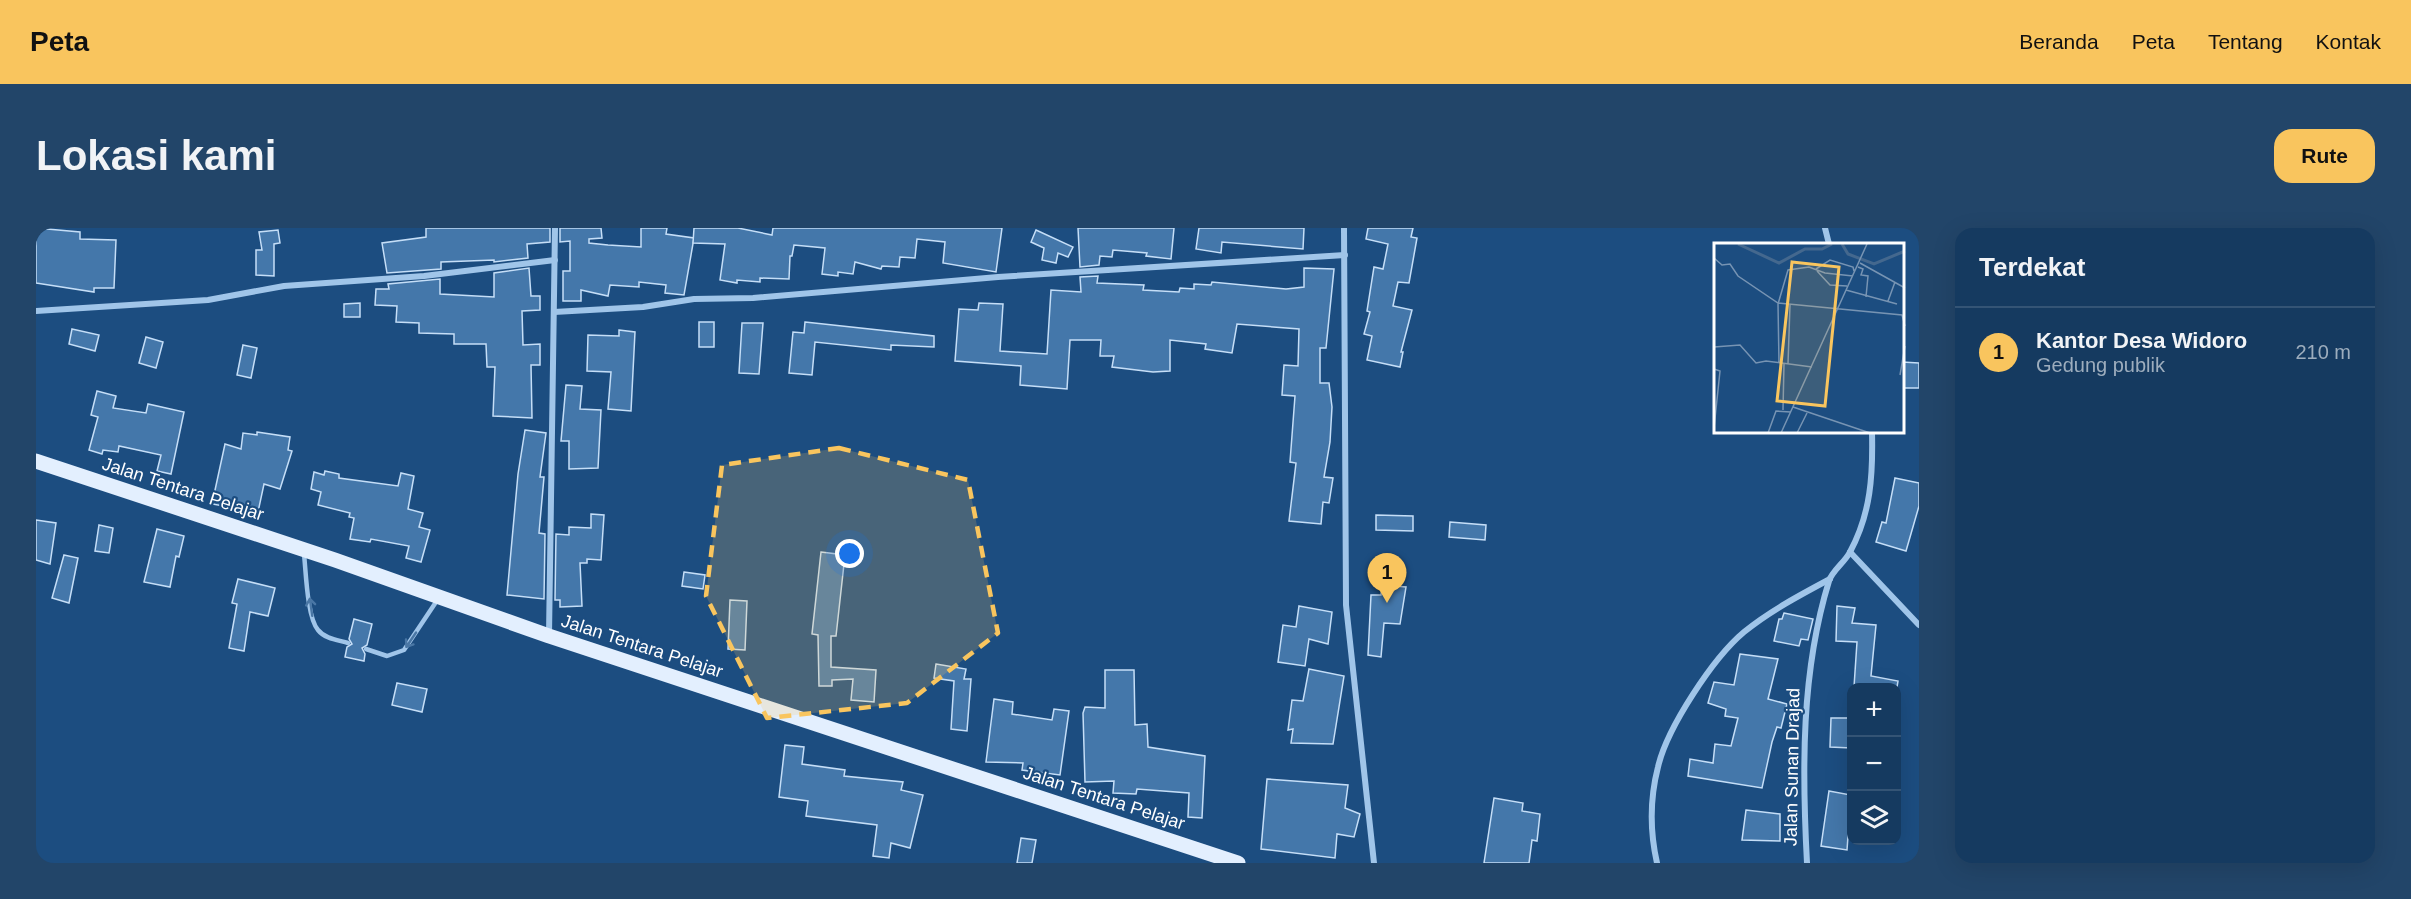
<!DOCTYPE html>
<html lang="id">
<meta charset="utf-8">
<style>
:root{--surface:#153a60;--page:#224569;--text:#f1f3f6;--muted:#9dadbd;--line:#345475;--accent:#f9c55e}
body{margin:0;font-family:Helvetica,sans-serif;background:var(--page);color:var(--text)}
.controls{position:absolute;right:18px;bottom:18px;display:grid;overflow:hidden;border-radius:12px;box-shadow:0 6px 24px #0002}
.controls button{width:54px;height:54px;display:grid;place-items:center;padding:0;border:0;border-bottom:2px solid var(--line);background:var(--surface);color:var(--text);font:30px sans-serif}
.you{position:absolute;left:814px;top:326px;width:21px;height:21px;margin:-15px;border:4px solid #fff;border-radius:50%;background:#1a73e8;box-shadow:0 0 0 9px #1a73e833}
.badge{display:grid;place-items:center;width:39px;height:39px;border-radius:50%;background:var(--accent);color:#111;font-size:20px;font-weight:700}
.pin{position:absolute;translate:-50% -50px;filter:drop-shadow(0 2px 3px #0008)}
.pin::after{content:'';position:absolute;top:32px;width:21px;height:18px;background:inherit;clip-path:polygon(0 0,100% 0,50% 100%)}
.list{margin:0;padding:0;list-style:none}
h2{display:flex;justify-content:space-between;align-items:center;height:78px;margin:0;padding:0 24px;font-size:26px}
h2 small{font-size:20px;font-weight:400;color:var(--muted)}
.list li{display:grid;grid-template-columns:39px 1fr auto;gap:18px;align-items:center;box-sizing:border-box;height:90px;padding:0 24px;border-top:2px solid var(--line)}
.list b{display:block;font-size:22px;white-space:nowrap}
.list p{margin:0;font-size:20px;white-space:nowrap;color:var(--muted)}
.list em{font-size:20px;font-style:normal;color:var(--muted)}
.icon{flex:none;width:33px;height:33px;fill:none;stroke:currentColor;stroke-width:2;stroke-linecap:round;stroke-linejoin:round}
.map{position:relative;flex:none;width:1883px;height:635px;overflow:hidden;border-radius:18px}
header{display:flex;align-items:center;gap:36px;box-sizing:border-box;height:84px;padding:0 30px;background:var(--accent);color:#111}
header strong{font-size:28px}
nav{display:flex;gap:33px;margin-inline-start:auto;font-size:21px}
.intro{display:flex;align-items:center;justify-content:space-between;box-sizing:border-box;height:144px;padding:0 36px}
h1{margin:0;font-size:42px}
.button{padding:15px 27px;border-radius:18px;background:var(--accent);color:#111;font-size:21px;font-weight:700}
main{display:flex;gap:36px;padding:0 36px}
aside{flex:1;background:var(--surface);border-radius:18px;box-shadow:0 6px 24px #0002}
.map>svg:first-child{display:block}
</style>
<header>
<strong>Peta</strong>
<nav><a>Beranda</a><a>Peta</a><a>Tentang</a><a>Kontak</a></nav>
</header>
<div class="intro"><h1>Lokasi kami</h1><a class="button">Rute</a></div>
<main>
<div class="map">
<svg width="1883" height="635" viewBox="0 0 1883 635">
<rect width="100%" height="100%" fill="#1c4d80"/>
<!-- building -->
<g fill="#47a" stroke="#c5def7" stroke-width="1.5">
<polygon points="0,0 44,4 44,11 80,12 78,60 58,60 58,64 0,55"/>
<polygon points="390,0 514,0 514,14 491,16 492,30 458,34 458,32 405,34 405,41 351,45 346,15 390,9"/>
<polygon points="524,0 565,0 566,10 553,11 553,15 572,17 605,19 605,0 631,0 630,6 658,10 648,67 629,65 630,57 603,54 603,59 574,57 572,68 545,62 545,73 527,73 527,43 534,43 534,13 524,14"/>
<polygon points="658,0 702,0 736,7 737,0 966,0 960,44 907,35 909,14 881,11 879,30 864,29 863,39 846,38 845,41 819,34 817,46 802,44 802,48 786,46 789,20 758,17 756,28 754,28 753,51 724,50 724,54 701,52 701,55 684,52 689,16 657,15"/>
<polygon points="1042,0 1138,0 1135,31 1110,28 1111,25 1077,22 1076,29 1064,28 1063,37 1044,39"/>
<polygon points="1163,0 1268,0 1267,21 1186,14 1185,25 1160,21"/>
<polygon points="1332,0 1377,0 1375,9 1381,10 1373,55 1362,54 1357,78 1376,82 1365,124 1367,124 1364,139 1331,132 1336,108 1328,106 1334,84 1331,83 1338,39 1347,41 1352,16 1330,11"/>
<polygon points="242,2 244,15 238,16 238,48 220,47 220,22 226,22 223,4"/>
<polygon points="1000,2 1037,19 1032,29 1022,25 1020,35 1006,32 1008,20 995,14"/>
<polygon points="493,40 495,68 504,68 504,82 486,83 487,117 504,116 504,137 495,137 496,190 457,188 459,139 451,139 450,116 418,116 418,106 383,105 383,95 360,94 361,78 339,77 340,61 353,61 352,56 404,51 404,66 458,69 458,45"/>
<polygon points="1268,40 1298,41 1290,120 1284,120 1284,155 1293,155 1296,179 1294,214 1288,249 1297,250 1293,275 1287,274 1285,296 1253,293 1260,235 1254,234 1259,168 1246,167 1248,137 1262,138 1263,101 1201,96 1196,125 1169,121 1170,116 1134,112 1134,143 1117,144 1076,139 1078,128 1064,128 1065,112 1034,112 1031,161 984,157 985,138 919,133 923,81 942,82 943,75 967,76 964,123 1011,126 1015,62 1045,64 1044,49 1062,48 1061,55 1108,57 1107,62 1143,64 1144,60 1158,61 1158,56 1175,57 1176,54 1250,61 1268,59"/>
<polygon points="324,75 324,89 308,89 308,76"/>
<rect x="663" y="94" width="15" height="25"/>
<polygon points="769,94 898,108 898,119 855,117 855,122 779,114 776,147 753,145 757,104 768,105"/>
<polygon points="706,95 727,95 723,146 703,145"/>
<polygon points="36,101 63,107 59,123 33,116"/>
<polygon points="583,102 599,104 595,183 572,181 575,144 551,143 552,107 583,108"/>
<polygon points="110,109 127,114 120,140 103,135"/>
<polygon points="207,117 221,120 215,150 201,147"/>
<polygon points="1866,134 1883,135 1883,160 1866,160"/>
<polygon points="530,157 546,158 544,181 565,182 562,240 533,241 533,213 525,213"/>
<polygon points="61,163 80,168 77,180 110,185 112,176 148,184 135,246 121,243 125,227 83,218 82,224 67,222 66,226 53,222 62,189 55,187"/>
<polygon points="489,202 510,205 504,249 508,249 503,305 509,306 508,371 471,367 482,246"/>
<polygon points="221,204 254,209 252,222 256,223 244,261 228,256 222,284 176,276 189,216 205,221 207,205 221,207"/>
<polygon points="289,243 303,246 303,250 362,258 365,245 378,248 372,281 387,285 383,299 394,302 385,334 370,330 373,318 335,311 334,314 314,311 318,290 313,289 314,285 282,277 285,264 275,261 278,244 288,247"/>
<polygon points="1859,250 1883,255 1883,278 1870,323 1840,314 1846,294 1850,295"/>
<polygon points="555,286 568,287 565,332 551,331 551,335 544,335 546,378 524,379 524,372 519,372 520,306 533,307 533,299 555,300"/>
<polygon points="1340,287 1377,288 1377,303 1340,302"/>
<polygon points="0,292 20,295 14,336 0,332"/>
<polygon points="1414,294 1450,297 1449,312 1413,309"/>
<polygon points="63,297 77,300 73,325 59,323"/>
<polygon points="121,301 148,308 143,329 140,328 134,359 108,354"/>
<polygon points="785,324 809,327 800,408 795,408 795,439 840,442 838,474 815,472 817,451 796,452 796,458 783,458 782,407 776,406"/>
<polygon points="28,327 42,330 33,375 16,370"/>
<polygon points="648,344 669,347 667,361 646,358"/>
<polygon points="202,351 239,360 232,388 214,384 208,423 193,420 201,376 196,375"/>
<polygon points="1346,357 1370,359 1364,396 1348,395 1345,429 1332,427 1335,367 1345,367"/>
<polygon points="694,372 711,373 709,422 692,421"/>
<polygon points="1263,378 1296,384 1292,416 1273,411 1269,438 1242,434 1247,397 1260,399"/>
<polygon points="1801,378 1819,380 1816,395 1840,397 1835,448 1862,453 1861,459 1818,459 1821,414 1800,413"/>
<polygon points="1748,385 1777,391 1772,412 1765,411 1763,418 1738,413 1743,391 1746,391"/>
<polygon points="318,391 336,396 331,417 326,420 329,426 328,433 309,429 311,419 316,416 313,411"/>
<polygon points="1704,426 1742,431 1732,471 1751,476 1745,500 1741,499 1736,514 1726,560 1652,548 1654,531 1677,535 1679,516 1695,518 1702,490 1689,488 1690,481 1672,475 1678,454 1698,457"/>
<polygon points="900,436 930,441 928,451 935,451 931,503 915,501 918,453 898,450"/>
<polygon points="1273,441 1308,448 1297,516 1255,515 1257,501 1252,502 1256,472 1267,473"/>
<polygon points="1069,442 1098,442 1099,497 1111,496 1112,519 1169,528 1166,590 1152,589 1153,565 1101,561 1100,566 1077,565 1078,553 1049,554 1047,485 1049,479 1069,480"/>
<polygon points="361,455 391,461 386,484 356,477"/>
<polygon points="958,471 977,474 976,486 1016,492 1018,481 1033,483 1024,547 986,542 987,535 950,534"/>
<polygon points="1795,490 1815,490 1815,520 1794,519"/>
<polygon points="749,517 768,519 766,536 809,542 808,548 867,554 865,562 887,567 874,620 855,615 853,630 837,628 841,597 770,588 772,573 743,569"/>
<polygon points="1231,551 1312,557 1309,580 1324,586 1318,609 1301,606 1299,630 1225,621"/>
<polygon points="1793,563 1815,567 1811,622 1785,618"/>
<polygon points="1458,570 1487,575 1486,583 1504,586 1501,613 1496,612 1493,635 1448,635"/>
<polygon points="1710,582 1744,586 1744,613 1706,612"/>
<polygon points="985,610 1000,612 996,635 981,635"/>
</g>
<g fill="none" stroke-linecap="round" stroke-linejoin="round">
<!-- lane -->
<g stroke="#a0c5e9" stroke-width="4.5">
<path d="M268,326C270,344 271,389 282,402C289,411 302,412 312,415"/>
<polyline points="330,421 351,428 368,422 402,371"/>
</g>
<!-- street -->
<g stroke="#a0c5e9" stroke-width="6">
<polyline points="1308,0 1310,377 1338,635"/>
<polyline points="1789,0 1793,16"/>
<polyline points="0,83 172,72 248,58 388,48 519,32"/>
<polyline points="518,84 607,79 658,71 717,70 962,49 1309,27"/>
<polyline points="1814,324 1883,397"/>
<polyline points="513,407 519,0"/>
<path d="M1621,635C1614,604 1614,570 1622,539C1631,500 1677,430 1708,404C1734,383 1764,367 1794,351"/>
<path d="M1771,635C1766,542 1765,444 1793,353C1796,343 1809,334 1814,324C1835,285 1837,247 1836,204"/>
</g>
<!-- primary -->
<polyline stroke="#e3effe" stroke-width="15" points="0,233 299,332 513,408 1202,635"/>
</g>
<!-- one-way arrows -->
<defs><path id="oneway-shaft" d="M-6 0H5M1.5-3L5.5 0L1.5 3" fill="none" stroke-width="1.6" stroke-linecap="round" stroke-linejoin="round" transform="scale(1.5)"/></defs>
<g stroke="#4a77a5">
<use href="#oneway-shaft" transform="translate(275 379) rotate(-98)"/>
<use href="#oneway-shaft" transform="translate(375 412) rotate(124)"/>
</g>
<!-- marked area -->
<path fill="#f9c55e" fill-opacity="0.2" stroke="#f9c55e" stroke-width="4.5" stroke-dasharray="12 8" stroke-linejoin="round" d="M803,220L932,252L962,405L871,475L731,490L670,368L686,237Z"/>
<g text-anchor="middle" stroke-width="4.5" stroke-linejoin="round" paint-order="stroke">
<!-- street labels -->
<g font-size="18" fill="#fff" stroke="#1c4d80">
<text transform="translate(147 261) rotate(18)" y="6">Jalan Tentara Pelajar</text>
<text transform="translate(606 418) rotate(18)" y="6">Jalan Tentara Pelajar</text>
<text transform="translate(1756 539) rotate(-89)" y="6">Jalan Sunan Drajad</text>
<text transform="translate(1068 570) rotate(18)" y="6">Jalan Tentara Pelajar</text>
</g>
</g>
<!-- overview -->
<g transform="translate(1678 15)">
<rect width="190" height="190" fill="#1c4d80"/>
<path fill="none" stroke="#44688e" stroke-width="3" d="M24,1L65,20L91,6H108L118,1M128,1L134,11L160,21L191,8"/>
<path fill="none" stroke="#7794b3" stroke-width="1.5" d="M0,15L8,22L16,21L24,33L64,60L188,72L191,83M146,20L191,45M144,24L149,26L147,32L154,33L152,54M102,26L116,17L139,24L140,28M103,28L116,42L133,43M132,47L183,61M174,58L181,39M0,104L26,102L42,120L52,118L98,124M65,120L64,61L74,27L95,24L111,30L139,33M74,121L76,62M0,126L6,128L0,185M186,132L191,103M79,164L156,190M69,167L70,120M54,190L62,168L77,169M67,190L153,1M83,190L93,170"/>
<path fill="#f9c55e" fill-opacity="0.15" stroke="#f9c55e" stroke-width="3" d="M78,19L125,24L111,163L63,158Z"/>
<rect width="190" height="190" fill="none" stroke="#fff" stroke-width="3"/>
</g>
</svg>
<div class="controls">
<button>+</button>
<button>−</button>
<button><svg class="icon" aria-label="layers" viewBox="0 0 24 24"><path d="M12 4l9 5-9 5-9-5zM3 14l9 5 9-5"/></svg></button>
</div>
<div class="you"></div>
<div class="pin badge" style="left:1351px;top:375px">1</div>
</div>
<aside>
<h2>Terdekat<small></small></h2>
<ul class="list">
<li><span class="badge">1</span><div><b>Kantor Desa Widoro</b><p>Gedung publik</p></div><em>210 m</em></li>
</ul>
</aside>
</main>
